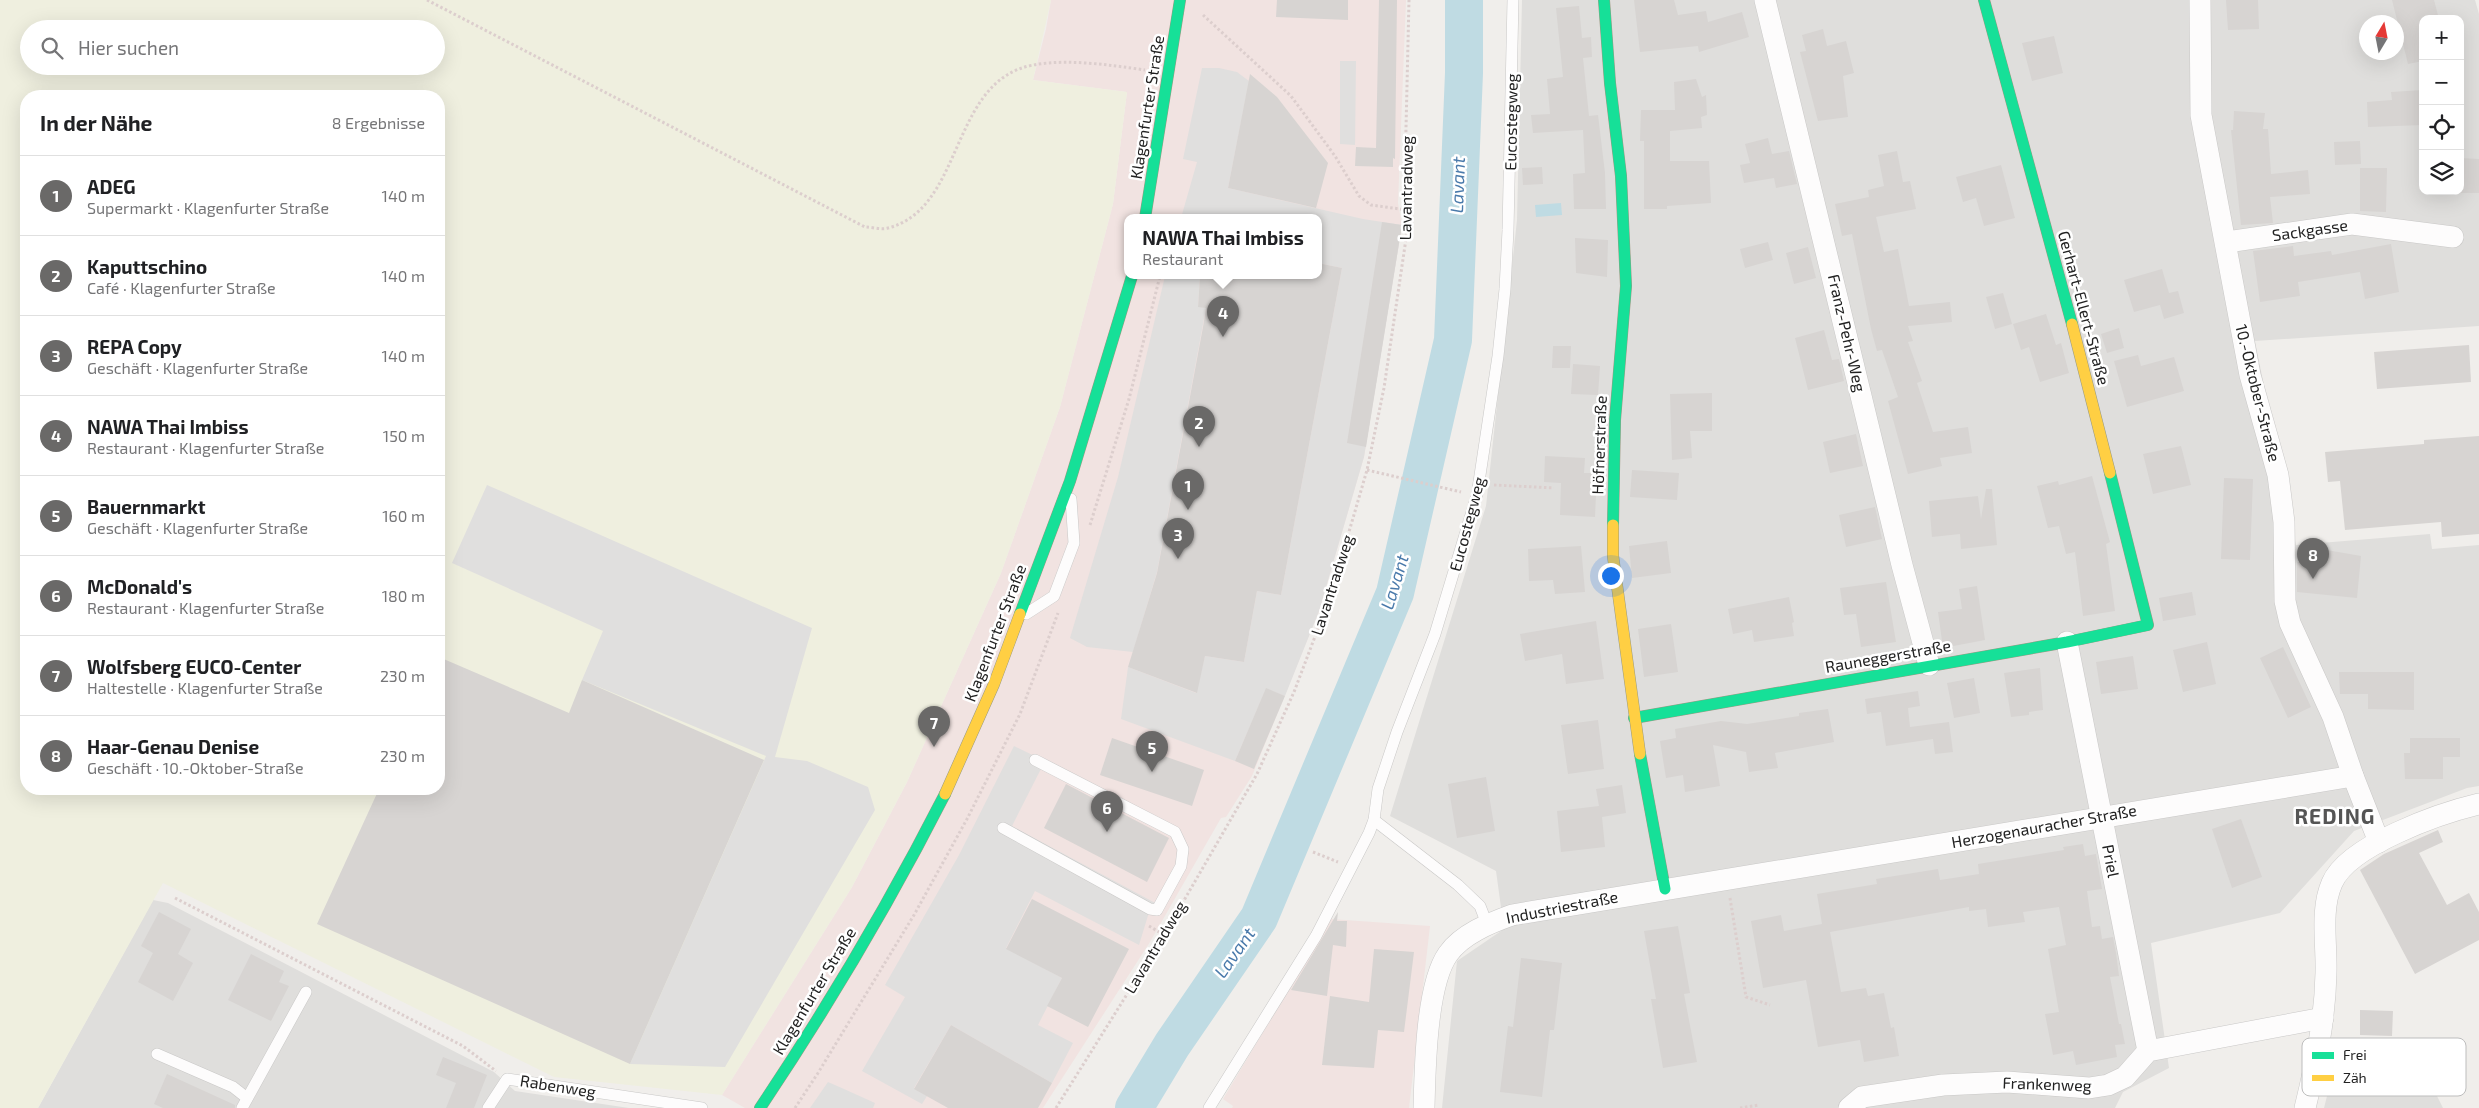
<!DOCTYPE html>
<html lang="de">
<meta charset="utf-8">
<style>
:root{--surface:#fff;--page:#f2f2f2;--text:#202124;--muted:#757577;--line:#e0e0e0;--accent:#6a6968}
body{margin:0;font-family:"Exo 2",sans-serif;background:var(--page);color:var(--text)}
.controls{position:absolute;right:15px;top:15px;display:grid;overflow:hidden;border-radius:10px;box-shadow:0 5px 20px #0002}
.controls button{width:45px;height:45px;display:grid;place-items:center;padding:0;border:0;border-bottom:1px solid var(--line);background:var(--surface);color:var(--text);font:25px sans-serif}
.compass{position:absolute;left:2359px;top:15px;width:45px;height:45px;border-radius:50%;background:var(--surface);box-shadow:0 5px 20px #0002;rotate:10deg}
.you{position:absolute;left:1610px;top:575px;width:18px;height:18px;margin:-12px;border:4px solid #fff;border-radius:50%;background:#1a73e8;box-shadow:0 0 0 8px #1a73e833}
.badge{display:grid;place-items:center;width:32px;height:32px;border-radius:50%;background:var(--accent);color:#fff;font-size:16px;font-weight:700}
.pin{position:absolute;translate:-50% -41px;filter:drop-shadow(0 1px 2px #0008)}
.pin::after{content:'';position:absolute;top:26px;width:18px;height:15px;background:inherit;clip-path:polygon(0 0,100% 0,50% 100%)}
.popup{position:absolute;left:1124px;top:214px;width:198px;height:65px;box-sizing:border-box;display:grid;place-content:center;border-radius:10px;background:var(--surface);filter:drop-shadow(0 1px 4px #0005);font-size:16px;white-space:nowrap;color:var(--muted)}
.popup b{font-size:19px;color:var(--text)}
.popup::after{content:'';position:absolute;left:50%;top:100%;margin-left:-10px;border:10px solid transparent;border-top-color:var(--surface)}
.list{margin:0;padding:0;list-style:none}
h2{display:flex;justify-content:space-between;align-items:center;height:65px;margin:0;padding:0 20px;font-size:21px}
h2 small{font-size:16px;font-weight:400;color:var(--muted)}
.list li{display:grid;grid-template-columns:32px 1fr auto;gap:15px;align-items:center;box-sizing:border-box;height:80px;padding:0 20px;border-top:1px solid var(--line)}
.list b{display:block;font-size:19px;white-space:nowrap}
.list p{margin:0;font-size:16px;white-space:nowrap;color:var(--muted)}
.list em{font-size:16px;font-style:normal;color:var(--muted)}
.icon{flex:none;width:28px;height:28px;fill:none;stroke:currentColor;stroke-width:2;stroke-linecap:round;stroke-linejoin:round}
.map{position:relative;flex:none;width:2479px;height:1108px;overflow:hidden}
.search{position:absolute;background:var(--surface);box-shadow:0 5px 20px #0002;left:20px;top:20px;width:425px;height:55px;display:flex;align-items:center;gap:12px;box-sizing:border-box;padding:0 18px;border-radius:28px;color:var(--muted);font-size:19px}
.panel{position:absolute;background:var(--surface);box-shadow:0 5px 20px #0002;left:20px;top:90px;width:425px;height:705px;border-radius:20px}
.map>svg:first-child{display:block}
</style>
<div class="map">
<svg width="2479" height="1108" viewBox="0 0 2479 1108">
<rect width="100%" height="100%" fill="#f0eeeb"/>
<!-- residential -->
<g fill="#dfdedc" fill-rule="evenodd">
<path d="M1522,0H2475L2479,14V326L2255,341L2296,545L2430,534L2432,549L2479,545V786L2467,788L2354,831L2280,913L2151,943L2169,1068L2123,1092L2115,1108H1442L1457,961L1504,929L1496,871L1390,816L1486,506L1517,220ZM2423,19H2460V191H2423ZM2366,22H2396V52H2366Z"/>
<polygon points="153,900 168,903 494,1072 515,1091 629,1108 38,1108"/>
<polygon points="2335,1064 2432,1086 2443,1108 2324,1108"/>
</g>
<!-- commercial -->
<g fill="#f1e3e1" fill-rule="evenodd">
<path d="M1051,0H1406L1398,203L1402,225L1364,457L1319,611L1252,776L1226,817L1221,818L1150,942L1043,1108H745L722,1095L852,887L907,782L1001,573L1060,407L1113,204L1127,92L1033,80L1046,29ZM1128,218H1318V276H1128Z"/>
<polygon points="1331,919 1430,926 1409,1108 1232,1108 1233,1106 1223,1099"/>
</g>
<!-- farmland -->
<path fill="#efefdf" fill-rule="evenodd" d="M0,0H1051L1033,80L1127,92L1113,204L1060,407L1001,573L907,782L852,887L722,1095L554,1077L163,883L38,1108H0ZM29,29H436V66H29ZM26,96H439V789H26Z"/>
<!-- parking -->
<g fill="#e0dfde">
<polygon points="1340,61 1356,61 1355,145 1340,144"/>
<polygon points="1202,68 1219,68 1237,72 1249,81 1228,188 1363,219 1402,225 1364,457 1319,611 1285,696 1266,689 1235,761 1121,719 1128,667 1196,693 1205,656 1244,662 1257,591 1281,595 1342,268 1318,263 1318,218 1181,218 1197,162 1183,159"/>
<polygon points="1165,276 1200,276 1198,306 1206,308 1157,572 1133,652 1087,647 1070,638 1118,477"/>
<polygon points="487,485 812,628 775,757 807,761 868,787 875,810 725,1067 630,1064 766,756 582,680 603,631 452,563"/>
<polygon points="1014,746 1045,761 1012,826 1159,905 1150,909 1139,945 1035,891 1006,948 1062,978 1038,1025 1073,1043 1052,1083 951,1025 914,1088 927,1096 922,1104 862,1071 905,997 885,985 959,855"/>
<polygon points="828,1082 844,1089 875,1103 873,1108 810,1108"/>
</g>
<!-- water -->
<polygon fill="#bfdbe3" points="1561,203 1562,215 1536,217 1535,205"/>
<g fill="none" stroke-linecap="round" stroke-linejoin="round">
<!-- river -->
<polyline stroke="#bfdbe3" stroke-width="38" points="1134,1108 1172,1045 1259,918 1395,593 1453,340 1464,73 1464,0"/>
</g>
<!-- building -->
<g fill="#d7d4d2">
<polygon points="1277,0 1348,0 1348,20 1276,17"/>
<polygon points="1379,0 1397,0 1395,159 1393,158 1393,167 1355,166 1356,147 1376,148"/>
<polygon points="1634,0 1674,0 1678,15 1706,11 1708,22 1742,12 1749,37 1699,52 1698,46 1640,52"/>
<polygon points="2226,0 2258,0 2259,29 2228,30"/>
<polygon points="2392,0 2434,0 2439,19 2423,19 2423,61 2408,64"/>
<polygon points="1579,6 1582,38 1591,37 1592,57 1583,58 1589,116 1598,115 1605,173 1606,209 1574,209 1573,174 1585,173 1583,130 1533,133 1531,115 1550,114 1547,79 1563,77 1556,8"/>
<polygon points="1823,29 1827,46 1846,41 1854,73 1843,76 1848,117 1818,121 1800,52 1806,51 1802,35"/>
<polygon points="2054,36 2063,73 2032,81 2022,43"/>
<polygon points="1250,74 1277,97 1328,163 1316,208 1228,188"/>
<polygon points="1696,79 1702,97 1706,95 1707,115 1701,117 1702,128 1670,131 1670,161 1709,161 1711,203 1667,206 1667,209 1644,209 1644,141 1640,141 1641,110 1675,110 1674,82"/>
<polygon points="2423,90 2423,125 2368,127 2367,102 2392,100 2391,92"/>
<polygon points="2234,111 2265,113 2263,129 2268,129 2271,174 2308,170 2310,194 2270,197 2273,223 2241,225 2231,130 2233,130"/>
<polygon points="1768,138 1772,154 1789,151 1797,184 1776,188 1774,178 1744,183 1740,165 1750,163 1745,144"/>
<polygon points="2360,141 2361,164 2335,165 2334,142"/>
<polygon points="1897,151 1903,182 1910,181 1916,209 1876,217 1884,252 1898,249 1909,306 1950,302 1952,322 1908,326 1913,341 1908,342 1922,381 1917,383 1933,432 1968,427 1972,453 1940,458 1942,466 1908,474 1888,401 1898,397 1882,350 1877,351 1871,329 1852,234 1842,236 1835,204 1869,197 1868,190 1884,186 1878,155"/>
<polygon points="2460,158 2479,159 2479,193 2460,193"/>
<polygon points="2001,165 2015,218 1984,226 1976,198 1963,202 1956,177"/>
<polygon points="1542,167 1543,184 1523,185 1522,168"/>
<polygon points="2360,168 2387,168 2386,212 2360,211"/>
<polygon points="1382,222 1402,225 1366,447 1347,443"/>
<polygon points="1575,238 1608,240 1607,277 1576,273"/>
<polygon points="1768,242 1773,260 1745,268 1740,249"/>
<polygon points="2391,244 2399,292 2365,299 2360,272 2298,282 2300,296 2260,302 2253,251 2293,246 2294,256 2331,251 2332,255"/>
<polygon points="1808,247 1816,278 1794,284 1786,253"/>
<polygon points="1318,263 1342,268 1281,595 1257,591 1244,662 1205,656 1197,693 1128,667 1157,573 1203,327 1206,308 1198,307 1200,276 1318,276"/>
<polygon points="2162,269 2169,293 2178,291 2184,313 2164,319 2160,305 2134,312 2124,280"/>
<polygon points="2003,293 2012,324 1995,329 1986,297"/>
<polygon points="2046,314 2056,345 2061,343 2069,373 2040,382 2029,347 2021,350 2013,324"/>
<polygon points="2119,328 2124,348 2107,353 2101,334"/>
<polygon points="1824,330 1832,360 1839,359 1844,381 1808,390 1795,338"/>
<polygon points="2469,345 2471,382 2377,389 2374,352"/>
<polygon points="1553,346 1571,346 1570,368 1552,368"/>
<polygon points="2138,355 2141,366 2174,357 2184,391 2127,407 2114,361"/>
<polygon points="1573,364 1600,366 1598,395 1571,394"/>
<polygon points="1712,393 1712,431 1690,431 1692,458 1672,460 1670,394"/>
<polygon points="1856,434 1863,466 1830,473 1823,442"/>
<polygon points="2479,436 2479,534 2442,537 2441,522 2345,530 2340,481 2328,482 2325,452 2424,444 2424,440"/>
<polygon points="2181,446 2191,485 2153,494 2143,454"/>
<polygon points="1545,456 1585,458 1584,473 1597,473 1595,517 1560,515 1561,483 1544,482"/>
<polygon points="1632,470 1679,473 1677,500 1630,497"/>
<polygon points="2092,476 2110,542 2106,544 2115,611 2083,616 2075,552 2066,554 2059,526 2048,528 2037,486 2058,481 2059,485"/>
<polygon points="2224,478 2253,479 2250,560 2221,559"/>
<polygon points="1986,489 1992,489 1997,545 1961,549 1960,534 1932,537 1929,501 1978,496 1981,519"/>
<polygon points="1875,507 1882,539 1846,547 1839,515"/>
<polygon points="1667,541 1671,573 1632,578 1629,546"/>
<polygon points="1581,546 1585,592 1555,594 1553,580 1529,581 1528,549"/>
<polygon points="2304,546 2361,556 2357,598 2297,592 2297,562 2303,562"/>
<polygon points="1886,582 1896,642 1861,647 1856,614 1844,615 1840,588"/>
<polygon points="1977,586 1985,640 1943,648 1938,612 1962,609 1959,589"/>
<polygon points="2192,592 2196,615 2163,621 2159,598"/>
<polygon points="1789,597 1794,622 1792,623 1794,636 1754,642 1752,630 1733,634 1728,609"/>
<polygon points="1596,621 1604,679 1566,684 1562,654 1525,661 1520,634"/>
<polygon points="1671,624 1678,672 1644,677 1638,629"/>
<polygon points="2207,642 2216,684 2183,692 2173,650"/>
<polygon points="2283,647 2311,707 2288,718 2260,658"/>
<polygon points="2133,656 2138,689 2101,694 2096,662"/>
<polygon points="439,657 569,713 582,680 764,760 630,1064 317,924 379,789 439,789"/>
<polygon points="2040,668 2043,710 2029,712 2029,715 2011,717 2004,673"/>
<polygon points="2339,672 2414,672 2414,710 2368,709 2368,694 2340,694"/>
<polygon points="1974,678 1980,713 1954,718 1947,683"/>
<polygon points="1266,688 1285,696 1254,769 1235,761"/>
<polygon points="1918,691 1920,706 1908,708 1910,727 1949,722 1953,752 1935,754 1933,739 1886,746 1881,712 1867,714 1865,699"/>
<polygon points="1828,709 1834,742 1775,753 1778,768 1749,772 1746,752 1713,745 1720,786 1685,792 1683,775 1666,778 1660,741 1676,738 1675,729 1721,721 1747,724 1799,716 1799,713"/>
<polygon points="1598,720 1604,769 1568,774 1561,725"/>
<polygon points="1112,738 1204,770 1192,806 1100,775"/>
<polygon points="2410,738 2460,738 2460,757 2443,757 2443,779 2405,779 2404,753 2410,753"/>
<polygon points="1486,777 1495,831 1457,838 1448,784"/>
<polygon points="1066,784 1169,838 1147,882 1044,828"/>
<polygon points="1622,785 1626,813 1602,817 1605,847 1561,852 1557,811 1599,806 1596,789"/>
<polygon points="2241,819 2262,877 2232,888 2212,829"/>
<polygon points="2438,830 2443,842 2419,853 2447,905 2469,893 2479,912 2479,940 2415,974 2360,870 2384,854"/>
<polygon points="2083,844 2085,856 2096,854 2102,889 2087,891 2092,927 2100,926 2102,939 2113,937 2116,953 2119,976 2110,977 2119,1024 2121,1024 2125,1044 2115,1045 2117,1057 2076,1065 2073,1051 2053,1055 2045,1014 2059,1012 2048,949 2066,945 2059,907 2023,912 2025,922 1988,927 1986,909 1969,911 1969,907 1830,932 1841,992 1866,988 1868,996 1884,993 1891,1028 1894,1027 1899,1056 1864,1062 1860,1040 1818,1047 1806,980 1763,988 1751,921 1781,915 1784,931 1822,924 1817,894 1877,884 1876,879 1938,869 1940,880 1979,874 1978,864 2064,850 2063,847"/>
<polygon points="1032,899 1129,949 1088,1027 1047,1006 1062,978 1006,949"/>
<polygon points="159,912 191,929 178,954 193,963 173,1001 138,982 153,953 141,946"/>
<polygon points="1338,912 1337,921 1347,921 1346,947 1333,945 1327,996 1291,990"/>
<polygon points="1678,926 1690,993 1684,994 1697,1062 1663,1068 1651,999 1656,999 1644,931"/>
<polygon points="1374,949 1414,952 1404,1032 1378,1030 1374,1068 1322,1065 1330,996 1369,1002"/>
<polygon points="251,954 284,971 279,982 289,986 271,1021 228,1000"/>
<polygon points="1521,958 1562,963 1554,1030 1550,1030 1542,1097 1500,1092 1508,1026 1513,1027"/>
<polygon points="2360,1010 2393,1011 2392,1036 2360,1035"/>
<polygon points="951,1025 1052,1083 1038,1108 948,1108 914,1089"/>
<polygon points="443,1057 487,1075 474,1108 446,1108 456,1083 436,1075"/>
<polygon points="167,1074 235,1105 235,1108 163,1108 154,1104"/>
</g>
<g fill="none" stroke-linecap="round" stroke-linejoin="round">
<defs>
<g id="lane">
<polyline points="1026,614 1054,596 1074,543 1071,499"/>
<polyline points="1374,820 1458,885 1480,906 1487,924"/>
<polyline points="1003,828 1150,909 1157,910 1181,866 1183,849 1175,832 1035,760"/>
<polyline points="157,1054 233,1087 247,1098"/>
<polyline points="242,1108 306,992"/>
<polyline points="488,1108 507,1079 702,1108"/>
<polyline points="1209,1108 1316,936 1369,833 1374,820 1378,789 1397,732 1435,634 1477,495 1498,356 1505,289 1508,230 1513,0"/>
</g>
<g id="street">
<polyline points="1765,0 1902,565 1929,665"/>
<polyline points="2200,0 2201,115 2250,375 2278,475 2284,522 2285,601 2290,623 2333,717 2353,776"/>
<polyline points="2227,242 2352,224 2453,237"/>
<polyline points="2067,642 2148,1051"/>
<path d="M1424,1108C1425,1070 1426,985 1448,954C1462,934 1490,923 1512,915L2353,776L2379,842"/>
<polyline points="1849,1108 1862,1097 1943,1085 2007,1082 2089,1088 2108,1085 2125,1077 2148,1051 2323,1018"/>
<path d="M2305,1108C2316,1063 2325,1020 2326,973C2327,944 2320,910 2332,883C2348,845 2441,813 2479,804"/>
</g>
<g id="fast">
<polyline points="1604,0 1610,83 1621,176 1626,286 1615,420 1613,525"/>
<polyline points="1984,0 2072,324"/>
<polyline points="1145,218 1180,0"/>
<polyline points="1020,614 1070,481 1132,276"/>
<polyline points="1634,718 2067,642 2148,625 2110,473"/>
<polyline points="1640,754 1665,889"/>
<path d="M760,1108C827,1008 890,902 945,794"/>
</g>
<g id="slow">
<polyline points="2072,324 2110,473"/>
<polyline points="1613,525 1613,556 1640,754"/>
<polyline points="945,794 994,684 1020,614"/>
</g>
</defs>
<!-- lane casing -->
<use href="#lane" stroke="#c9c8c7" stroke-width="12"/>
<!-- street casing -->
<use href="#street" stroke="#c9c8c7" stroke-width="22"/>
<!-- fast casing -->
<use href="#fast" stroke="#999a82" stroke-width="12"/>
<!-- slow casing -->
<use href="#slow" stroke="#999a82" stroke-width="12"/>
<!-- path -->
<g stroke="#dccecd" stroke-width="3" stroke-dasharray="2.5 2.5" stroke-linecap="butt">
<path d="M427,0L865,227C872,227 881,230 888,228C960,210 951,95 1019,69C1053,56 1110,65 1145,70"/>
<polyline points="1203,15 1291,96 1335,156 1359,196 1371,205 1407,210"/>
<polyline points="1367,470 1461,492"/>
<polyline points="1494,485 1554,488"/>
<polyline points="1090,525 1129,399 1160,276"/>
<polyline points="1313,852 1338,862"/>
<polyline points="175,898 463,1046 496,1071"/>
<polyline points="1730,898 1746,997 1770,1005"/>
<polyline points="1149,926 1164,935"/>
<polyline points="795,1108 818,1073 914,915 967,819 1020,714 1058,613"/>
<polyline points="1056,1108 1164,935 1257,774 1294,692 1330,597 1367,470 1384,388 1407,232 1405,171 1409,0"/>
<polyline points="1740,1108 1759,1105"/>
</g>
<!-- lane -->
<use href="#lane" stroke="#fdfcfc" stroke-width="11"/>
<!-- street -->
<use href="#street" stroke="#fdfcfc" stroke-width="21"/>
<!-- fast -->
<use href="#fast" stroke="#16e098" stroke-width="11"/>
<!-- slow -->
<use href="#slow" stroke="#ffcf43" stroke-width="11"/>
</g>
<g text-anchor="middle" stroke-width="5" stroke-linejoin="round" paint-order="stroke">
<!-- street labels -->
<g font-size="16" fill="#222" stroke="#fff">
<text transform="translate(1147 107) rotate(-81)" y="6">Klagenfurter Straße</text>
<text transform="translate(1511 122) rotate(-89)" y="6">Eucostegweg</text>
<text transform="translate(1406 188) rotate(-89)" y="6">Lavantradweg</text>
<text transform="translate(2310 230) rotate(-8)" y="6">Sackgasse</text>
<text transform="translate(2084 308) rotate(75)" y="6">Gerhart-Ellert-Straße</text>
<text transform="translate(1847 333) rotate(77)" y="6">Franz-Pehr-Weg</text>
<text transform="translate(2258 393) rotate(76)" y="6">10.-Oktober-Straße</text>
<text transform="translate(1599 445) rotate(-88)" y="6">Höfnerstraße</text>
<text transform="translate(1467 524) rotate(-75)" y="6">Eucostegweg</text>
<text transform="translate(1332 585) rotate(-72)" y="6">Lavantradweg</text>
<text transform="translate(995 633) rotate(-69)" y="6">Klagenfurter Straße</text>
<text transform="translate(1888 656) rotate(-10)" y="6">Rauneggerstraße</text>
<text transform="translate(2044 826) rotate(-10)" y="6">Herzogenauracher Straße</text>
<text transform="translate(2111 861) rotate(79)" y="6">Priel</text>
<text transform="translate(1562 907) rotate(-11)" y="6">Industriestraße</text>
<text transform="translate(1155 947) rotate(-59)" y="6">Lavantradweg</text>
<text transform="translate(814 991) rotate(-59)" y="6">Klagenfurter Straße</text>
<text transform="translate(2047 1084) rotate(2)" y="6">Frankenweg</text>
<text transform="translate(558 1086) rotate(9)" y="6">Rabenweg</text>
</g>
<!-- water labels -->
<g font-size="18" font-style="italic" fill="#4a7aab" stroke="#fff">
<text transform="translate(1458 185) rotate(-88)" y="6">Lavant</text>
<text transform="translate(1395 582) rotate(-73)" y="6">Lavant</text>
<text transform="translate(1235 953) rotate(-55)" y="6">Lavant</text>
</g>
<!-- district labels -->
<g font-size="21" font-weight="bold" letter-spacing="1" fill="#555" stroke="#fff">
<text x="2335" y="824">REDING</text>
</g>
</g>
<!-- legend -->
<rect x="2302" y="1038" width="164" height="58" rx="8" fill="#fff" stroke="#bdbdbd" stroke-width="1"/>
<rect x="2312" y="1052" width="22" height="7" fill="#16e098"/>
<rect x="2312" y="1075" width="22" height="6" fill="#ffcf43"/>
<g font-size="14" fill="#222">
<text x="2343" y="1060">Frei</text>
<text x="2343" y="1083">Zäh</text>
</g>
</svg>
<div class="controls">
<button>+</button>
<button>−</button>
<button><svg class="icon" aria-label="locate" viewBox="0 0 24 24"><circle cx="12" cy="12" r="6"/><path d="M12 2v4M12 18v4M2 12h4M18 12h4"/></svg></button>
<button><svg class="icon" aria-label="layers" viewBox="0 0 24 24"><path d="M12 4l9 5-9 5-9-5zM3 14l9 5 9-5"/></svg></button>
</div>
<svg class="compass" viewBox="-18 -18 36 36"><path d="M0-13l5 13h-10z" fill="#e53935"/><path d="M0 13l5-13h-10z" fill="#757577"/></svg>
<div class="you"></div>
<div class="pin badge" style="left:1188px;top:510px">1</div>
<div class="pin badge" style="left:1199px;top:447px">2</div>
<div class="pin badge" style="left:1178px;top:559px">3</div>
<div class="pin badge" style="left:1223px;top:337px">4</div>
<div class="popup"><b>NAWA Thai Imbiss</b>Restaurant</div>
<div class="pin badge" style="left:1152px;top:772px">5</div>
<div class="pin badge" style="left:1107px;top:832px">6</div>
<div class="pin badge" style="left:934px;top:747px">7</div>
<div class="pin badge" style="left:2313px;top:579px">8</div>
<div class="search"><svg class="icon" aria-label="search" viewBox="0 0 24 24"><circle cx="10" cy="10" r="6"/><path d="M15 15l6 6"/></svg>Hier suchen</div>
<section class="panel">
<h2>In der Nähe<small>8 Ergebnisse</small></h2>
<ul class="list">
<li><span class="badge">1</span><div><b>ADEG</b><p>Supermarkt · Klagenfurter Straße</p></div><em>140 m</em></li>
<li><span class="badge">2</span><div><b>Kaputtschino</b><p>Café · Klagenfurter Straße</p></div><em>140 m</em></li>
<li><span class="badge">3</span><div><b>REPA Copy</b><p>Geschäft · Klagenfurter Straße</p></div><em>140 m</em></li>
<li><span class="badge">4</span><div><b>NAWA Thai Imbiss</b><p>Restaurant · Klagenfurter Straße</p></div><em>150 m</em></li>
<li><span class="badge">5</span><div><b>Bauernmarkt</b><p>Geschäft · Klagenfurter Straße</p></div><em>160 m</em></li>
<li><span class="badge">6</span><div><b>McDonald's</b><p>Restaurant · Klagenfurter Straße</p></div><em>180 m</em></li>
<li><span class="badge">7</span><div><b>Wolfsberg EUCO-Center</b><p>Haltestelle · Klagenfurter Straße</p></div><em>230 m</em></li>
<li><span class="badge">8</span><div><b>Haar-Genau Denise</b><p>Geschäft · 10.-Oktober-Straße</p></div><em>230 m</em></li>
</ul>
</section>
</div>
